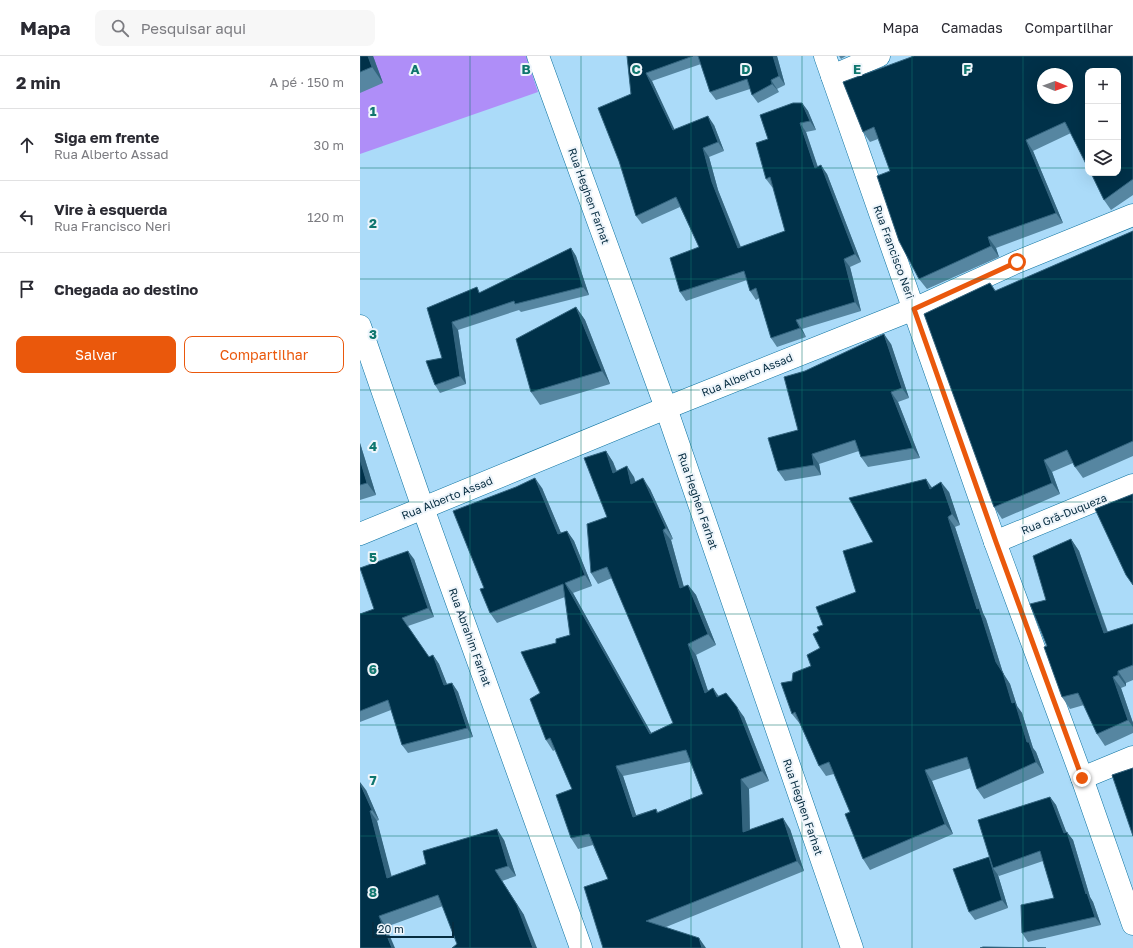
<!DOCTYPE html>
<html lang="pt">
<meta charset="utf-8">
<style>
:root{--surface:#fff;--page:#f7f7f7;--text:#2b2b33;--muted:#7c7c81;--line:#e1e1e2;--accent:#ea580c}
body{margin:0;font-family:"Golos Text",sans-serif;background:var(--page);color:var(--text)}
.controls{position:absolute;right:12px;top:12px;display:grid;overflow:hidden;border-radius:8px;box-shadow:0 4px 16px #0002}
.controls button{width:36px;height:36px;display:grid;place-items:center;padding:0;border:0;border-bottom:1px solid var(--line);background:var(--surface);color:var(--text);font:20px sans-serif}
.compass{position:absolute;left:677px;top:12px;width:36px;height:36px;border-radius:50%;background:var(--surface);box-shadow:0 4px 16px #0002;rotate:91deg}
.scale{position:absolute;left:12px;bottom:10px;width:82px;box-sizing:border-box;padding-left:4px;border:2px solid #062c40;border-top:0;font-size:11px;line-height:14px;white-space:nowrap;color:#062c40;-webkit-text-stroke:3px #eef5fb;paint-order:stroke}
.stop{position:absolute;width:12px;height:12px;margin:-9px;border:3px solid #ea580c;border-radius:50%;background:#fff}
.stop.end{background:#ea580c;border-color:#fff;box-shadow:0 1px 4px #0008}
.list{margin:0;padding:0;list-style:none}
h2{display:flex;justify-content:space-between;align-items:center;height:52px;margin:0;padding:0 16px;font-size:17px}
h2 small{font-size:13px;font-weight:400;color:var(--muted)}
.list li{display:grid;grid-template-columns:26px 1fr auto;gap:12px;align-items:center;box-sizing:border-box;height:72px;padding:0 16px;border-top:1px solid var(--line)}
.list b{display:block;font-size:15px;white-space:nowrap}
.list p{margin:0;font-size:13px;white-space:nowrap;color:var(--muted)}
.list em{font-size:13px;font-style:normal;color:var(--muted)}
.actions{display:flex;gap:8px;padding:12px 16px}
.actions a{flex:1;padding:9px 0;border:1px solid var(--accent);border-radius:8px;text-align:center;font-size:14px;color:var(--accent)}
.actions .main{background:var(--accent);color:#fff}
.icon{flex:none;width:22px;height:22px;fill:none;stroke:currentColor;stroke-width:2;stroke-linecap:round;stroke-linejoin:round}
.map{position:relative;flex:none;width:773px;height:892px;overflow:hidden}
header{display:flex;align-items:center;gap:24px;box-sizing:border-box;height:56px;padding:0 20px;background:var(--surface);border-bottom:1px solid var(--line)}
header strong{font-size:19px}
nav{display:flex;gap:22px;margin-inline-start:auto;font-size:14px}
.search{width:280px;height:36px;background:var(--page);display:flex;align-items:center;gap:10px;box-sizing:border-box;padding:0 14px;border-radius:8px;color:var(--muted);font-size:15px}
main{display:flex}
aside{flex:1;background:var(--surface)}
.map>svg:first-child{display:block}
</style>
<header>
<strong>Mapa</strong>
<div class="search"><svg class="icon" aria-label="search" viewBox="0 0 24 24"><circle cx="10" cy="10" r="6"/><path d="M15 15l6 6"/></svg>Pesquisar aqui</div>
<nav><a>Mapa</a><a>Camadas</a><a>Compartilhar</a></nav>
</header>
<main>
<aside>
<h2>2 min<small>A pé · 150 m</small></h2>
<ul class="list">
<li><svg class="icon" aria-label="ahead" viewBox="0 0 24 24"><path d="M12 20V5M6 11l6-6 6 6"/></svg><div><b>Siga em frente</b><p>Rua Alberto Assad</p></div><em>30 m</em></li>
<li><svg class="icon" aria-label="left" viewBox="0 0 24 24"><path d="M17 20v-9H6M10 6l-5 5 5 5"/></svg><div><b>Vire à esquerda</b><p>Rua Francisco Neri</p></div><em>120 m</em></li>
<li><svg class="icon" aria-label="arrive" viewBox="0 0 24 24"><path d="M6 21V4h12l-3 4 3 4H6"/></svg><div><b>Chegada ao destino</b></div></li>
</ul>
<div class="actions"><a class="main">Salvar</a><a>Compartilhar</a></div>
</aside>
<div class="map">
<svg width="773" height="892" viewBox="0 0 773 892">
<rect width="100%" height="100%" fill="#abdbf9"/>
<!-- green -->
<polygon fill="#af8ef8" points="0,0 166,0 178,36 0,98"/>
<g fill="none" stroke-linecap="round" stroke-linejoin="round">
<defs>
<g id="street">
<polyline points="178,0 306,352 492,892"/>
<polyline points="465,0 635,486 722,722 773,868"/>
<polyline points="472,20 519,0"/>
<polyline points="0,270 63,452 221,892"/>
<polyline points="0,478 306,352 554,253 657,206 773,159"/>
<polyline points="635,486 773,429"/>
<polyline points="722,722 773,701"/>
</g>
</defs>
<!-- street casing -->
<use href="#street" stroke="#09709e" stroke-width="23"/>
<!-- street -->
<use href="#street" stroke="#fff" stroke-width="22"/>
</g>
<!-- wall -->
<g fill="#5686a1" fill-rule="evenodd">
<polygon points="0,0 13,0 23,27 0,37"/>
<polygon points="267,0 417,0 425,29 417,33 419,36 398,47 392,39 390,33 356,44 350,36 341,8 292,25 314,74 354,69 364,95 349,101 358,134 381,191 425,175 413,131 412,131 406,123 408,83 442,47 448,55 456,74 446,76 458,111 467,118 501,206 490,211 501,255 442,273 446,281 417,291 411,282 399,242 396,244 390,235 387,224 326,245 320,236 339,191 320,151 282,168 276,160 271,38"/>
<polygon points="479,0 486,0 481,3"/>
<polygon points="773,0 773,139 751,154 744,144 711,77 673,95 703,167 636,192 639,201 567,233 559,223 530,115 518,83 510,86 503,76 483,26"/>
<polygon points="773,175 773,400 723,422 715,411 713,407 692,416 700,438 642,463 634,451 630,227 636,235"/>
<polygon points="211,192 216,200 229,239 161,256 159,254 98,274 106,328 80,337 75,329 82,302 67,252 117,231 120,237"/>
<polygon points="216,251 225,264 250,328 180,349 171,336"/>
<polygon points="531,288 549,342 538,346 560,402 508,411 501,401 499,395 459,408 461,419 425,425 418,415 438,374 445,315"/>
<polygon points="0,387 16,439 0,444"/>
<path d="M246,395L253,406L257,415L274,421L275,426L290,433L313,483L311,484L324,531L328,529L336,539L356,589L336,599L348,635L359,640L384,661L409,725L389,733L390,774L430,773L444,815L306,871L243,892L248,823L233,789L218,793L211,782L212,733L195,694L193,695L186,684L180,637L196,587L210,579L205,541L137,567L130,557L124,532L156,431L182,432L201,477L207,475L214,485L232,530L213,537L291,677L313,667L252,522L238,528L231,517L247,461ZM330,706L343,738L298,756L296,753L276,759L263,720Z"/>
<polygon points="572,431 589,436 600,469 595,471 623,557 626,563 643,617 650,628 657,650 662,657 673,692 676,696 684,717 624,743 617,733 611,712 572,725 593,778 510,814 503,803 490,756 474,718 466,720 459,710 440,668 432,658 432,625 451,610 460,592 459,575 463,569 496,536 513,486"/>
<polygon points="711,483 719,495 748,576 773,568 773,624 766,627 766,630 761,632 773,667 773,677 745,690 737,678 724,649 710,653 702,641 687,590 686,544"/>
<polygon points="54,503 74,561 48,570 69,601 73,599 79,608 87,629 92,627 98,636 113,681 48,697 42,689 31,654 0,666 0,558 14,553"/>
<polygon points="6,734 19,764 17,765 31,821 144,784 156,820 142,825 164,859 97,888 83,850 26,871 0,892"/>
<polygon points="690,741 696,749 706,776 713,784 730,841 733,846 741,869 668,886 662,877 694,842 683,805 639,820 638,819 648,852 615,864 609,856 629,801"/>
</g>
<!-- shaded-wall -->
<g fill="#33647e">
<polygon points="8,0 13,0 23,27 12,11"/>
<polygon points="413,0 417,0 425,29 419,20"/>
<polygon points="286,17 292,25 319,83 313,74"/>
<polygon points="411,24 419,36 412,28"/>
<polygon points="442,47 448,55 456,74 450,65"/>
<polygon points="348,60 354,69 364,95 358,86"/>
<polygon points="440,67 446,76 461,121 455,112"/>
<polygon points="666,84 673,95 703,167 696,157"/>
<polygon points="343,92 349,101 358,134 384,200 378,192 352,126"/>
<polygon points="461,109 467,118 501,206 495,198"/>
<polygon points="628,181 636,192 639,201 631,190"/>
<polygon points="211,192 216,200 229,239 223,231"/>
<polygon points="484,203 490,211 501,255 495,246"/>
<polygon points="216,251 225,264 250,328 242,315"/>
<polygon points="436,264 442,273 446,281 440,272"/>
<polygon points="92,266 98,274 106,328 100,320"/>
<polygon points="524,278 531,288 549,342 542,332"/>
<polygon points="531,336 538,346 560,402 553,392"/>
<polygon points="0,387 16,439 7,427 0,403"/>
<polygon points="246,395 253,406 261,428 253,417"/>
<polygon points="452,398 459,408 461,419 454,409"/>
<polygon points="684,404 692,416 700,438 692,427"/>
<polygon points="267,410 274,421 279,439 271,428"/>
<polygon points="175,422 182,432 206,489 198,478"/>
<polygon points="283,422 290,433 313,483 306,472"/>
<polygon points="566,423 573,433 570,433"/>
<polygon points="581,426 589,436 600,469 592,458"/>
<polygon points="588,461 595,471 623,557 626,563 643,617 650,628 657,650 662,657 673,692 676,696 684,717 676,706 667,686 636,606 617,553"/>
<polygon points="303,474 311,484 327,543 320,532"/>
<polygon points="207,475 214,485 232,530 225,519"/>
<polygon points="711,483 719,495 752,589 744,577"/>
<polygon points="48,495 54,503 74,561 68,552"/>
<polygon points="205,527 213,537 298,689 290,678"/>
<polygon points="328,529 336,539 356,589 348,578"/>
<polygon points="328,588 336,599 352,647 345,637"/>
<polygon points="73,599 79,608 91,638 84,629"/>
<polygon points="758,615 766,627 766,630 758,619"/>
<polygon points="753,621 761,632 773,667 773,671 768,664"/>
<polygon points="92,627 98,636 113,681 107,672"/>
<polygon points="353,632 360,642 357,641"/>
<polygon points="377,651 384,661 409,725 402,715"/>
<polygon points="256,710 263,720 280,771 273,761"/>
<polygon points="565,714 572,725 593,778 585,768"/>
<polygon points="381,723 389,733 390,787 383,776"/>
<polygon points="0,726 6,734 19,764 12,754 0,727"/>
<polygon points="690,741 696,749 709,783 707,776 713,784 730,841 733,846 741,869 735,861 726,838"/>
<polygon points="10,755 17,765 35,833 27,822"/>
<polygon points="423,762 430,773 444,815 437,805"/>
<polygon points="137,773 144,784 156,820 148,810"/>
<polygon points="629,801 633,812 638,819 648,852 642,844"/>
<polygon points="135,814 164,859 177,892 173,892"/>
<polygon points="19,860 26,871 35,892 32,892"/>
<polygon points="339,882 346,892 342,892"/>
</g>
<!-- building -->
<g fill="#003149" stroke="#33647e" fill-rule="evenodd">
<polygon points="0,0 8,0 12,11 0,16"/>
<polygon points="267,0 333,0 286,17 313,74 348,60 358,86 343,92 352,126 378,192 425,175 410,121 406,123 396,87 408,83 400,59 433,47 442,47 450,65 440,67 455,112 461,109 495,198 484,203 495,246 436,264 440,272 411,282 396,232 390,235 384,215 320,236 310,202 339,191 316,141 276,160 259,105 238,52 271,38"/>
<polygon points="338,0 413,0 419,20 411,24 412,28 392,39 387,23 350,36"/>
<path d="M554,0H773V123L744,144L731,117H758V15H728V112L705,66L666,84L696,157L628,181L631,190L559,223L539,185L517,120L530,115L514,71L503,76L483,26ZM683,18H707V42H683Z"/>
<polygon points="773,175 773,385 715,411 707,394 684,404 692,427 634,451 564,258 630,227 635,235"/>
<polygon points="211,192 223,231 155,248 154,245 92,266 100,320 75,329 66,305 82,302 67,252 117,231 119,237"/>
<polygon points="216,251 242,315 171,336 156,283"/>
<polygon points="524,278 542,332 531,336 553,392 501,401 495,384 452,398 454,409 418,415 408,382 438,374 424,321 445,315"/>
<path d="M246,395L253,417L267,410L271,428L283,422L306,472L303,474L320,532L328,529L348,578L328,588L345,637L353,632L357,641L366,637L377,651L402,715L381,723L383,776L423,762L437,805L286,865L339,882L342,892H243L224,831L248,823L229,778L211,782L196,739L212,733L190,682L186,684L170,643L180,637L161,596L196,587V583L210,579L203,528L130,557L120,533L124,532L93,455L156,431L175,422L198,478L207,475L225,519L205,527L290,678L313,667L247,511L231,517L227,468L247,461L224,402ZM326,694L343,738L297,757L296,753L273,761L256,710Z"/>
<polygon points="0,403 7,427 0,429"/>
<polygon points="566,423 570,433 581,426 592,458 588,461 617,553 619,552 636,606 643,617 652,647 655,646 667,686 669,686 676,706 617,733 607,701 565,714 585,768 503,803 485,758 490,756 469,706 459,710 435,656 432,658 421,627 432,625 433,617 451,610 447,599 460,592 453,578 459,575 457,571 463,569 456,551 496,536 483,495 513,486 489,442"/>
<polygon points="773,438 773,529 766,519 735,453"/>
<polygon points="711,483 744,577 773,568 773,609 758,615 758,619 753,621 768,664 737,678 718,637 702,641 684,591 687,590 670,548 686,544 673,500"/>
<polygon points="48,495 68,552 42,562 69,601 73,599 84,629 92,627 107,672 42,689 28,644 0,655 0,558 14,553 0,512"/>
<polygon points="773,712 773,780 752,719"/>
<polygon points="0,727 12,754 10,755 27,822 66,808 63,795 137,773 148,810 135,814 157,849 173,892 92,892 97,888 78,839 19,860 32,892 0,892"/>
<polygon points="690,741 704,777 707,776 726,838 727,837 735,861 662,877 661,849 694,842 680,795 633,812 618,764"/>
<polygon points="629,801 642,844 609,856 593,813"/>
<polygon points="623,891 686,892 620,892"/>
</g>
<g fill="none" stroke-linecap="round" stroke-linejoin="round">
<!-- route -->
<polyline stroke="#ea580c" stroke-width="5" points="657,206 554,253 636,486 722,722"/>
</g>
<!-- grid -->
<path fill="none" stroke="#0f766e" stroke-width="1" stroke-opacity="0.55" d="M110,0V892M221,0V892M331,0V892M442,0V892M552,0V892M663,0V892M0,112H728M758,112H773M0,223H773M0,334H773M0,446H773M0,558H773M0,669H773M0,780H773"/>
<g text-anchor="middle" stroke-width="4" stroke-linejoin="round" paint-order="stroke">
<!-- street labels -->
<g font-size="11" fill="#062c40" stroke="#eef5fb">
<text transform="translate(229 140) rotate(70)" y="4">Rua Heghen Farhat</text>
<text transform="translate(534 196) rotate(70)" y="4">Rua Francisco Neri</text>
<text transform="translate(387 319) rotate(-22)" y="4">Rua Alberto Assad</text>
<text transform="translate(87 442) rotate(-22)" y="4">Rua Alberto Assad</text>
<text transform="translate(338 445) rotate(71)" y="4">Rua Heghen Farhat</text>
<text transform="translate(704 458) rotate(-22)" y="4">Rua Grã-Duqueza</text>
<text transform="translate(110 581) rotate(70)" y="4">Rua Abrahim Farhat</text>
<text transform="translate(443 751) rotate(71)" y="4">Rua Heghen Farhat</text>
</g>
</g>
<g font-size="13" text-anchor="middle" font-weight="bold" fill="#0f766e" stroke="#eef5fb" stroke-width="4" stroke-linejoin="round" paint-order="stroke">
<text x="55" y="18">A</text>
<text x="166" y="18">B</text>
<text x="276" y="18">C</text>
<text x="386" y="18">D</text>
<text x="497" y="18">E</text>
<text x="607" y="18">F</text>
<text x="13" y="60">1</text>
<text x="13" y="172">2</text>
<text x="13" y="283">3</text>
<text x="13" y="395">4</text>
<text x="13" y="506">5</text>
<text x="13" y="618">6</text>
<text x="13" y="729">7</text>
<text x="13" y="841">8</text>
</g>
</svg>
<div class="controls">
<button>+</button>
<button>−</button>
<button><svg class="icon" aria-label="layers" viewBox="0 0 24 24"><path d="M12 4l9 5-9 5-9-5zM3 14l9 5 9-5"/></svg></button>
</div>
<svg class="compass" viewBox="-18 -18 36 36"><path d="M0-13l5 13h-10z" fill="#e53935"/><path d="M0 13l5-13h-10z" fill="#7c7c81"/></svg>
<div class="scale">20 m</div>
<div class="stop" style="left:657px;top:206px"></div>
<div class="stop end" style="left:722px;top:722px"></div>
</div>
</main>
